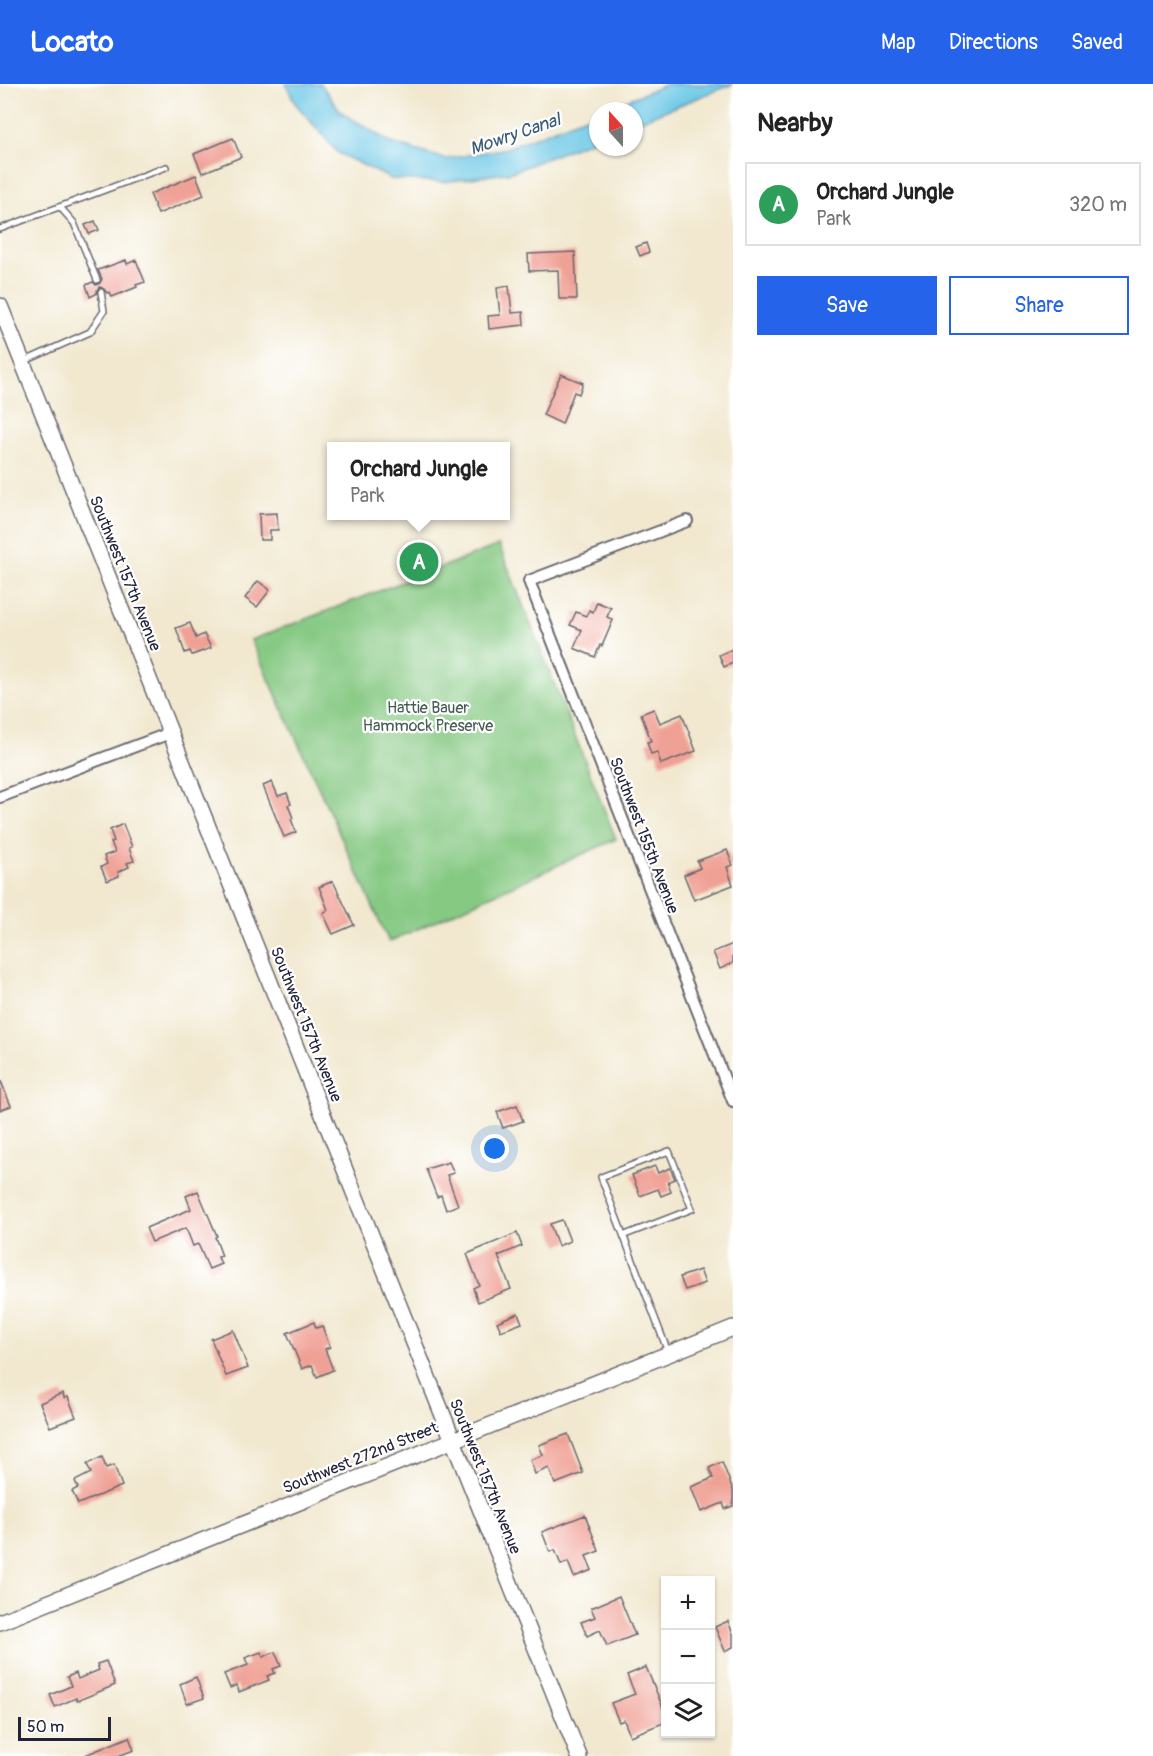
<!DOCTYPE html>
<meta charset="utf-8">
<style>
:root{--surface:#fff;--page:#f2f2f2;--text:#222;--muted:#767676;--line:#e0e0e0;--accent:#2563eb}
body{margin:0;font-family:Pangolin,sans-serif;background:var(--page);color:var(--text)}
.controls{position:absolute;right:18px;bottom:18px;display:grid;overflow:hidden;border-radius:0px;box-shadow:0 2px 4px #0004}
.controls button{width:54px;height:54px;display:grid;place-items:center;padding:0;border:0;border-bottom:2px solid var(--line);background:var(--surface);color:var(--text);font:30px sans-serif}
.compass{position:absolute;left:589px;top:18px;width:54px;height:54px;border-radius:50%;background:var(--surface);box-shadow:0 2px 4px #0004;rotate:339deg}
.scale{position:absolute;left:18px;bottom:15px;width:93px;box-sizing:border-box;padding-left:6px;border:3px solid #22223b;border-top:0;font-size:16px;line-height:21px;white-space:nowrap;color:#22223b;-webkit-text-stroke:4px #fff;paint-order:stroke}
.you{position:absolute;left:495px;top:1065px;width:21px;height:21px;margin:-15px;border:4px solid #fff;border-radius:50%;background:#1a73e8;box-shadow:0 0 0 9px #1a73e833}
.badge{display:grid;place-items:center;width:39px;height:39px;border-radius:50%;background:var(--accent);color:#fff;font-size:20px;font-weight:700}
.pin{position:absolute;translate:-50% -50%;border:3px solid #fff;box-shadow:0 2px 6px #0006}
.popup{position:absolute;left:327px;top:358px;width:183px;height:78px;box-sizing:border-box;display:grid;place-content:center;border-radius:0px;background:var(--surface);filter:drop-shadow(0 2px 4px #0005);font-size:20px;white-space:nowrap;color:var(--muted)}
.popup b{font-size:22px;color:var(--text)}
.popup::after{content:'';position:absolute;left:50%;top:100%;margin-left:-12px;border:12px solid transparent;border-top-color:var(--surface)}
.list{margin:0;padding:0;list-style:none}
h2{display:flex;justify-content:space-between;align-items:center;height:78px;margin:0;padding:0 24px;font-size:26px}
h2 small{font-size:20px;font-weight:400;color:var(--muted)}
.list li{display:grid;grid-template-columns:39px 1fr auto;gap:18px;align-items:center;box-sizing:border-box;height:84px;margin:0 12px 12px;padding:0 12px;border:2px solid var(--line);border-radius:0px}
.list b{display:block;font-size:22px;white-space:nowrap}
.list p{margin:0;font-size:20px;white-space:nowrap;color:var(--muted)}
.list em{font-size:20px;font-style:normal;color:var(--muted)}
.actions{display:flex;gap:12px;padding:18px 24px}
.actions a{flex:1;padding:14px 0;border:2px solid var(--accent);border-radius:0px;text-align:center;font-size:21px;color:var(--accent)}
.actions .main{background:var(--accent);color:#fff}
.icon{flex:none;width:33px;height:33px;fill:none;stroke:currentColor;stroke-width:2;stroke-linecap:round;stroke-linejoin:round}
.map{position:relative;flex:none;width:733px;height:1672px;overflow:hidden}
header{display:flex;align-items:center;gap:36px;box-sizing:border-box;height:84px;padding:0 30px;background:var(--accent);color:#fff}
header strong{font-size:28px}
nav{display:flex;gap:33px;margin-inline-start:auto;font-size:21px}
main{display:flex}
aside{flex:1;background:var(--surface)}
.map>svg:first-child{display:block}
</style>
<header>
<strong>Locato</strong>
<nav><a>Map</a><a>Directions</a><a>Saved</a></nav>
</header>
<main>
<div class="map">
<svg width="733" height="1672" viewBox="0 0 733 1672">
<rect width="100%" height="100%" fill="#fff"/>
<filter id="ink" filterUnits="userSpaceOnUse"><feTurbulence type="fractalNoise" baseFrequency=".0167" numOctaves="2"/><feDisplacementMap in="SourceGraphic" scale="12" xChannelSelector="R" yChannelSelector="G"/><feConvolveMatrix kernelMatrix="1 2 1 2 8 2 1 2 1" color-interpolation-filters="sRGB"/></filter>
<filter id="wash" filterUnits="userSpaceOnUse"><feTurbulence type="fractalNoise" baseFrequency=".008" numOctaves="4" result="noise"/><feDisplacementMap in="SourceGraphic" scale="24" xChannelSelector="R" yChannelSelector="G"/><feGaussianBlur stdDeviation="1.35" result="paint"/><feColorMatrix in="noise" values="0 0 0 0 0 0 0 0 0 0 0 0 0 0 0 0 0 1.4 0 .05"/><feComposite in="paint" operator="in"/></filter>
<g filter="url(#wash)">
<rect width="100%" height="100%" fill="#f1e8cf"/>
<!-- green -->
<polygon fill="#86c983" stroke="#54765f" stroke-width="1.5" points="499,461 616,755 389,858 251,556"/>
<!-- water -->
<g fill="#67c6e5" stroke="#447490" stroke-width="1.5">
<polygon points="286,0 321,0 341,28 391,59 446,75 507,64 598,28 598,54 512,88 444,98 391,95 338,69 295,19"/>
<polygon points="667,0 733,0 634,39 634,27 599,27"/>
</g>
<g id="blocks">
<!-- building -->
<g fill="#f0a196">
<polygon points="233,54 241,73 202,89 194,70"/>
<polygon points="196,91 204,111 158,130 150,110"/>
<polygon points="95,137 99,146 89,150 85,141"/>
<polygon points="646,159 649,168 640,172 636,163"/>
<polygon points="575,168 577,215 559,215 558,186 529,187 528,170"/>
<polygon points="126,176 127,180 136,176 145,198 136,201 137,203 112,213 110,208 107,209 104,205 100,203 97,206 96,210 90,213 86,201 93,198 96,201 100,199 102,195 98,186"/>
<polygon points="509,202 512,229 523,228 524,241 489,245 488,232 500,231 497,204"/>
<polygon points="561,290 583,299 579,310 574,308 562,340 543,331"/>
<polygon points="277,429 278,446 270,446 270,456 260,456 259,430"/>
<polygon points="258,497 270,506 257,523 245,514"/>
<polygon points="597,518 611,524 607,533 613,536 602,562 600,561 595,573 574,564 582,546 570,541 576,528 586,532 589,526 593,528"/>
<polygon points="190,539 196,554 204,550 211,564 192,571 190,567 185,569 176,544"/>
<polygon points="733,565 733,579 724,583 719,571"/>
<polygon points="654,625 660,639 682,630 696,667 661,680 657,668 651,670 647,658 651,657 641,630"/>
<polygon points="272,698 278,712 287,709 291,720 288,721 293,734 291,735 296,748 284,753 263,702"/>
<polygon points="123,740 132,763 129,764 134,777 127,779 129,783 118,788 119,792 107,797 101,783 107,780 104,772 115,768 111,758 114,757 110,746"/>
<polygon points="727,766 733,781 727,783 733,801 694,816 684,791 700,784 697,777"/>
<polygon points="333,797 354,841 333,850 323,829 328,826 319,803"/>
<polygon points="733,860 733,879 720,885 713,868"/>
<polygon points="0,995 11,1022 0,1026"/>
<polygon points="517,1021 523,1037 503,1044 497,1028"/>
<polygon points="449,1078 454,1089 447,1091 458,1121 446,1126 441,1111 437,1113 426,1085"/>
<polygon points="655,1082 658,1089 670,1084 675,1095 668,1098 671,1108 661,1112 658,1105 640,1112 632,1091"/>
<polygon points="198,1107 217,1152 215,1153 222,1172 218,1173 221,1180 209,1185 198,1160 193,1162 186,1144 152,1158 146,1144 191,1125 186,1112"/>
<polygon points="562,1136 570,1157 558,1162 550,1140"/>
<polygon points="517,1149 522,1162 498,1172 511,1205 478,1218 473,1204 479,1201 467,1170"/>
<polygon points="700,1186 705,1199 685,1206 680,1193"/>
<polygon points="518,1229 522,1239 501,1247 497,1238"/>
<polygon points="314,1238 316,1244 322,1242 330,1263 325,1265 333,1286 317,1293 312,1281 302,1285 287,1249"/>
<polygon points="233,1246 248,1284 226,1292 211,1255"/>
<polygon points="63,1309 64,1314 68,1313 76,1333 50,1343 40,1319"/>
<polygon points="568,1350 583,1389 555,1400 549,1384 535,1390 530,1376 543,1371 539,1361"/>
<polygon points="102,1373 106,1384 114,1381 122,1402 78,1420 72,1407 78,1404 75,1397 91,1389 87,1380"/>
<polygon points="722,1378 733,1406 733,1422 725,1425 723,1419 701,1428 691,1403 713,1394 709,1384"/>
<polygon points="585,1431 599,1467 586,1472 592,1486 574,1493 568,1478 561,1481 555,1466 550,1468 542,1448"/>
<polygon points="619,1512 635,1551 607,1562 600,1546 587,1552 581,1538 595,1533 591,1524"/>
<polygon points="728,1537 733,1550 733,1563 725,1567 715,1543"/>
<polygon points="261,1568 263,1573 275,1568 281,1582 273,1585 275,1589 267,1592 269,1596 239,1608 237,1601 230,1604 224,1590 248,1581 245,1574"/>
<polygon points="106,1577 115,1601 77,1617 76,1614 55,1623 50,1611 71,1602 67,1593 76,1589 78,1595 99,1586 97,1580"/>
<polygon points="646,1583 666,1631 666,1638 630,1652 624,1636 619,1638 611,1619 635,1610 627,1591"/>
<polygon points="196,1593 204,1614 187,1620 180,1600"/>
<polygon points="129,1653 134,1666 118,1672 83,1672"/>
</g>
</g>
</g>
<g filter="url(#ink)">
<use href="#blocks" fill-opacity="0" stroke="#6a676f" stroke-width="1.5"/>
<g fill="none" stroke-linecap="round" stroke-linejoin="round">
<defs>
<g id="lane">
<polyline points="60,123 74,139 97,196"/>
<polyline points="0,145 166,83"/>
<polyline points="25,277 90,248 104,227 101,208"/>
<polyline points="625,1151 692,1125 669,1067 601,1093 668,1268"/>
</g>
<g id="street">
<polyline points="687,437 529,497 733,1017"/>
<polyline points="0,713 170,649"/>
</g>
<g id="secondary">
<polyline points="0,222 579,1672"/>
<polyline points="0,1538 733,1244"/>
</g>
</defs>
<!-- lane casing -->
<use href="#lane" stroke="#6a676f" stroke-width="8"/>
<!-- street casing -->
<use href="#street" stroke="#6a676f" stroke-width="14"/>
<!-- secondary casing -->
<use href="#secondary" stroke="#6a676f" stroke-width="18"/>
<!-- lane -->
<use href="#lane" stroke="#fff" stroke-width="5"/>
<!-- street -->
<use href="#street" stroke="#fff" stroke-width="10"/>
<!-- secondary -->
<use href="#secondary" stroke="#fff" stroke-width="15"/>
</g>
</g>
<g text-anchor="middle" stroke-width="4.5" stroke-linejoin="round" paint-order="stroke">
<!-- street labels -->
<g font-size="16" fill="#22223b" stroke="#fff">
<text transform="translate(126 489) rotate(68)" y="6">Southwest 157th Avenue</text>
<text transform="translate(645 751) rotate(69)" y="6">Southwest 155th Avenue</text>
<text transform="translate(307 940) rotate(68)" y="6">Southwest 157th Avenue</text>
<text transform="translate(360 1373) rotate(-22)" y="6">Southwest 272nd Street</text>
<text transform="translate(486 1392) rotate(68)" y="6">Southwest 157th Avenue</text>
</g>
<!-- park labels -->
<g font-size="16" fill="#455c54" stroke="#fff">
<text x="428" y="629">Hattie Bauer<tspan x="428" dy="18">Hammock Preserve</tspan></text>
</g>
<!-- water labels -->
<g font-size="18" font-style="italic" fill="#3a5b76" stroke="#fff">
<text transform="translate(515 50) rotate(-19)" y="6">Mowry Canal</text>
</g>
</g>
</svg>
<div class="controls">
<button>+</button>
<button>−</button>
<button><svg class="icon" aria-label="layers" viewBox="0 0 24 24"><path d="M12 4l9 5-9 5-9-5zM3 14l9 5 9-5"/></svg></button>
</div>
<svg class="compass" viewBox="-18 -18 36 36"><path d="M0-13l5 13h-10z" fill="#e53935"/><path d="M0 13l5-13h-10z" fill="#767676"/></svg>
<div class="scale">50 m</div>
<div class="you"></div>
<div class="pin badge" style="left:419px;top:478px;background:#2e9e5b">A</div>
<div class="popup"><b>Orchard Jungle</b>Park</div>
</div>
<aside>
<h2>Nearby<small></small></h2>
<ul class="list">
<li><span class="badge" style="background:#2e9e5b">A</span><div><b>Orchard Jungle</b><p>Park</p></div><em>320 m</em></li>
</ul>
<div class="actions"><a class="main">Save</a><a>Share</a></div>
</aside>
</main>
